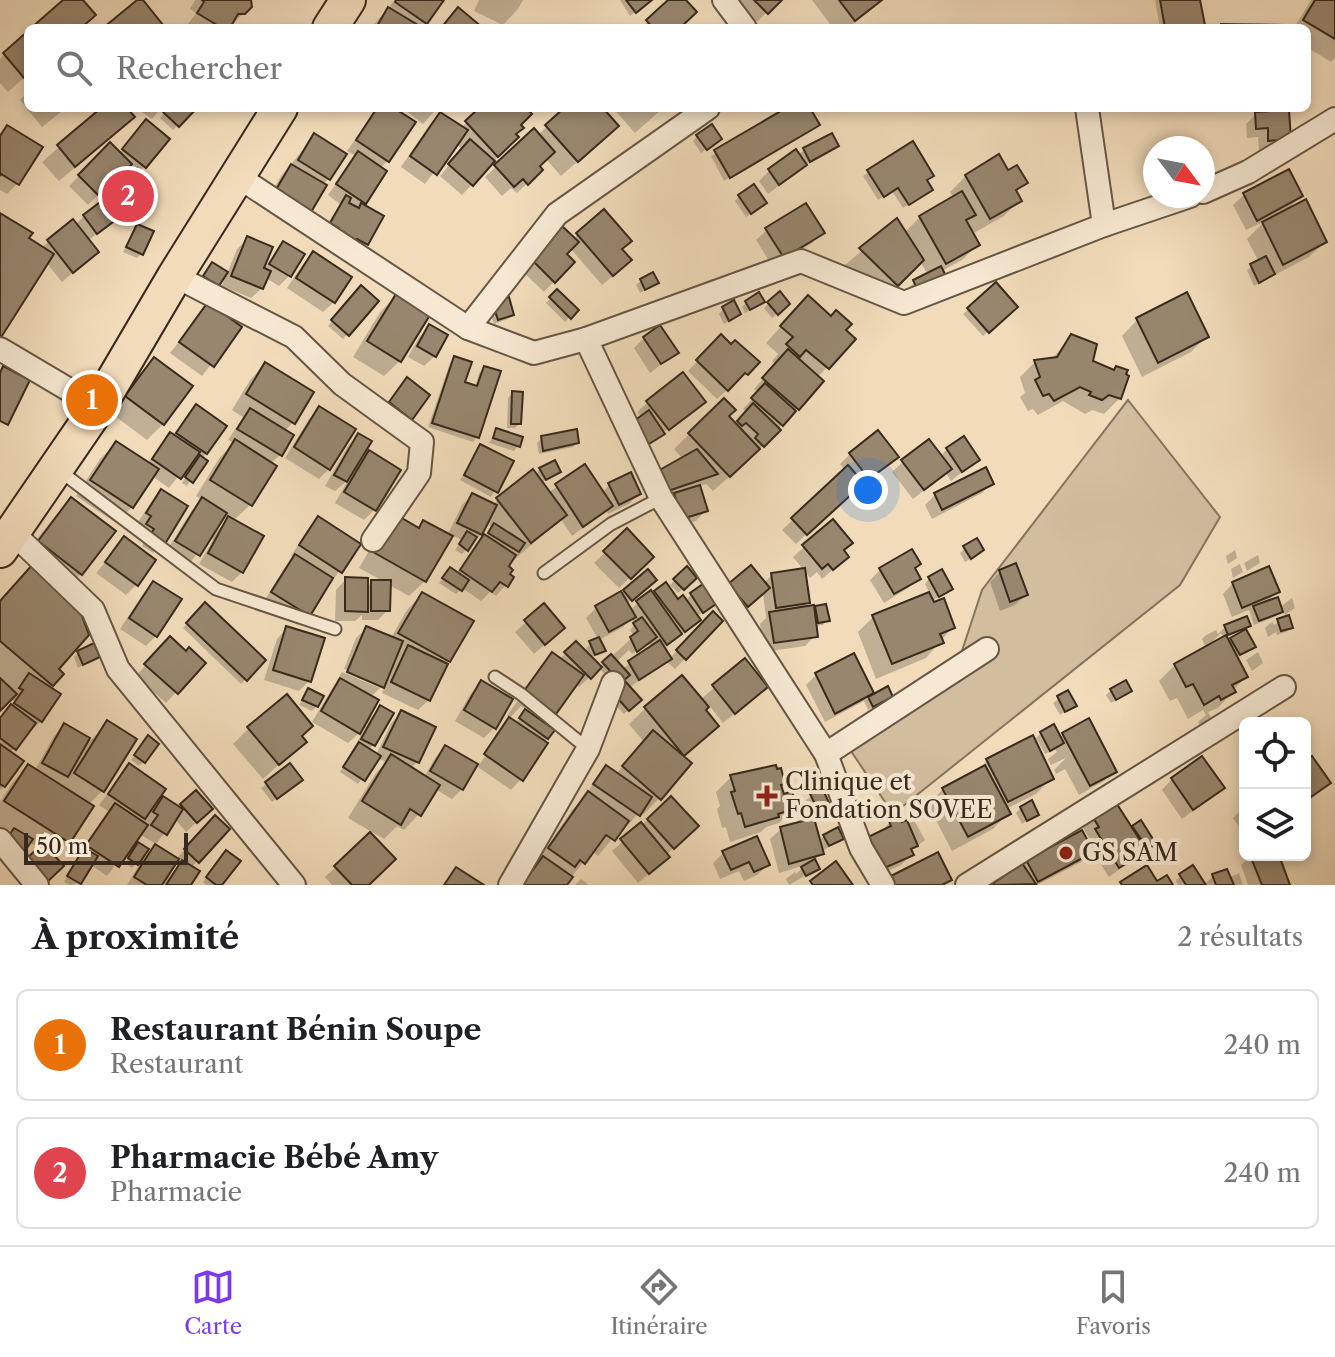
<!DOCTYPE html>
<html lang="fr">
<meta charset="utf-8">
<style>
:root{--surface:#fff;--page:#f6f6f6;--text:#202124;--muted:#757577;--line:#e0e0e0;--accent:#7c3aed}
body{margin:0;font-family:"Libre Caslon Text",serif;background:var(--page);color:var(--text)}
.controls{position:absolute;right:24px;bottom:24px;display:grid;overflow:hidden;border-radius:12px;box-shadow:0 4px 12px #0003}
.controls button{width:72px;height:72px;display:grid;place-items:center;padding:0;border:0;border-bottom:2px solid var(--line);background:var(--surface);color:var(--text);font:40px sans-serif}
.compass{position:absolute;left:1143px;top:136px;width:72px;height:72px;border-radius:50%;background:var(--surface);box-shadow:0 4px 12px #0003;rotate:122deg}
.scale{position:absolute;left:24px;bottom:20px;width:164px;box-sizing:border-box;padding-left:8px;border:4px solid #382a1c;border-top:0;font-size:22px;line-height:28px;white-space:nowrap;color:#382a1c;-webkit-text-stroke:6px #f6e8d2;paint-order:stroke}
.you{position:absolute;left:868px;top:490px;width:28px;height:28px;margin:-20px;border:6px solid #fff;border-radius:50%;background:#1a73e8;box-shadow:0 0 0 12px #1a73e833}
.badge{display:grid;place-items:center;width:52px;height:52px;border-radius:50%;background:var(--accent);color:#fff;font-size:26px;font-weight:700}
.pin{position:absolute;translate:-50% -50%;border:4px solid #fff;box-shadow:0 2px 8px #0006}
.list{margin:0;padding:0;list-style:none}
h2{display:flex;justify-content:space-between;align-items:center;height:104px;margin:0;padding:0 32px;font-size:34px}
h2 small{font-size:26px;font-weight:400;color:var(--muted)}
.list li{display:grid;grid-template-columns:52px 1fr auto;gap:24px;align-items:center;box-sizing:border-box;height:112px;margin:0 16px 16px;padding:0 16px;border:2px solid var(--line);border-radius:12px}
.list b{display:block;font-size:30px;white-space:nowrap}
.list p{margin:0;font-size:26px;white-space:nowrap;color:var(--muted)}
.list em{font-size:26px;font-style:normal;color:var(--muted)}
.icon{flex:none;width:44px;height:44px;fill:none;stroke:currentColor;stroke-width:2;stroke-linecap:round;stroke-linejoin:round}
.map{position:relative;flex:none;width:1335px;height:885px;overflow:hidden}
.search{position:absolute;background:var(--surface);box-shadow:0 4px 12px #0003;left:24px;right:24px;top:24px;height:88px;display:flex;align-items:center;gap:20px;box-sizing:border-box;padding:0 28px;border-radius:12px;color:var(--muted);font-size:30px}
.sheet{height:360px;background:var(--surface)}
nav{display:flex;justify-content:space-around;align-items:center;box-sizing:border-box;height:112px;border-top:2px solid var(--line);background:var(--surface);font-size:22px;color:var(--muted)}
nav a{display:grid;justify-items:center;gap:4px}
nav .on{color:var(--accent)}
.map>svg:first-child{display:block}
</style>
<div class="map">
<svg width="1335" height="885" viewBox="0 0 1335 885">
<rect width="100%" height="100%" fill="#f1dbba"/>
<filter id="stains"><feTurbulence type="fractalNoise" baseFrequency=".0025" numOctaves="4"/><feColorMatrix values="0 0 0 0 .2 0 0 0 0 .09 0 0 0 0 .02 0 0 0 .5 -.17"/></filter>
<radialGradient id="worn" r=".72"><stop offset=".6" stop-color="#630" stop-opacity="0"/><stop offset="1" stop-color="#630" stop-opacity=".3"/></radialGradient>
<!-- green -->
<polygon fill="#d2bd9f" stroke="#85745e" stroke-width="2" points="1128,400 1220,517 1180,585 893,814 847,745 958,663 982,590"/>
<!-- shadow -->
<g fill="#0003" fill-rule="evenodd">
<polygon points="195,0 247,0 248,9 228,28 195,28 188,24 196,13 190,9"/>
<polygon points="395,0 442,0 420,28 371,28"/>
<polygon points="479,0 523,0 518,9 503,25 474,11"/>
<polygon points="620,0 650,0 630,16"/>
<polygon points="671,0 683,0 678,28 641,28"/>
<polygon points="734,0 779,0 757,22"/>
<polygon points="812,0 883,0 848,28 833,28"/>
<polygon points="1155,0 1198,0 1203,24 1199,28 1160,28"/>
<polygon points="1311,0 1335,0 1335,58 1331,62 1307,47 1307,28 1294,28"/>
<polygon points="28,33 28,74 8,92 0,83 0,59"/>
<polygon points="28,92 28,108 66,108 42,127 20,100"/>
<polygon points="104,108 125,108 117,132 59,181 42,162"/>
<polygon points="141,108 161,108 152,119 139,110"/>
<polygon points="169,108 194,108 173,130 160,118"/>
<polygon points="377,108 391,108 388,161 380,168 361,206 366,244 356,254 321,234 340,204 328,195 356,156 347,151"/>
<polygon points="402,108 437,108 423,124"/>
<polygon points="482,108 524,108 514,135 517,137 462,195 440,176 462,150 456,143 425,184 401,167 430,124 440,114 461,128"/>
<polygon points="567,108 600,108 601,141 561,176 546,159 537,167 541,170 517,193 511,188 502,196 485,177 534,131 538,135"/>
<polygon points="613,108 663,108 635,133"/>
<polygon points="790,108 808,108 818,125 724,181 711,156"/>
<polygon points="1287,112 1279,149 1259,150 1258,137 1247,138 1246,124 1256,114"/>
<polygon points="7,127 17,184 7,194 0,190 0,135"/>
<polygon points="136,132 167,139 138,173 152,190 135,205 119,186 131,175 124,169 88,205 69,186 110,145 119,153"/>
<polygon points="831,135 837,146 832,150 804,166 768,194 759,181 769,171"/>
<polygon points="315,136 344,154 328,179 323,185 265,204 281,176"/>
<polygon points="697,136 715,143 701,153 693,141"/>
<polygon points="912,144 932,175 925,181 926,194 903,208 892,191 878,200 863,176"/>
<polygon points="1288,171 1301,196 1286,211 1325,242 1309,257 1254,286 1247,270 1259,262 1247,239 1265,221 1246,230 1233,205 1244,195"/>
<polygon points="1008,172 1025,183 1016,192 1020,200 1004,216 972,234 978,244 962,260 942,271 913,294 909,287 928,275 920,261 881,300 845,265 897,221 904,233 920,217 954,198 950,192 966,176"/>
<polygon points="739,196 760,207 746,217 735,201"/>
<polygon points="604,212 620,250 619,271 602,285 570,248 564,254 572,262 544,292 521,270 561,228 573,239"/>
<polygon points="0,215 27,239 41,248 72,222 75,225 84,216 119,215 88,241 97,252 62,282 46,262 0,336"/>
<polygon points="138,226 141,254 137,258 123,252"/>
<polygon points="767,230 822,232 812,243 773,267 756,240"/>
<polygon points="247,239 265,267 284,243 303,255 289,276 279,286 266,278 262,288 251,298 222,286 225,277 223,276 213,290 200,281 208,269 227,274 237,249"/>
<polygon points="313,254 334,302 323,312 287,288 303,264"/>
<polygon points="641,281 656,283 640,293 636,285"/>
<polygon points="996,285 1015,307 983,336 963,314"/>
<polygon points="362,288 377,301 343,339 328,326"/>
<polygon points="557,292 576,310 565,322 546,303"/>
<polygon points="779,294 788,304 772,318 764,308"/>
<polygon points="396,296 400,361 384,376 353,357 380,312"/>
<polygon points="746,303 757,306 745,313 742,307"/>
<polygon points="208,305 240,328 202,376 170,353"/>
<polygon points="489,309 512,315 508,319 494,324"/>
<polygon points="723,309 739,314 724,324 719,314"/>
<polygon points="793,313 843,330 854,339 817,378 821,382 753,456 713,491 706,484 698,486 706,510 696,521 672,528 665,505 677,494 657,500 683,459 674,449 724,400 727,416 735,425 747,413 743,409 758,393 754,389 776,364 772,361 778,354 766,343"/>
<polygon points="1137,320 1206,337 1191,352 1142,377 1122,336"/>
<polygon points="430,327 435,356 424,366 408,357 419,337"/>
<polygon points="721,337 758,362 717,399 688,371"/>
<polygon points="1071,337 1120,398 1104,414 1092,410 1085,414 1063,401 1038,415 1033,409 1028,411 1020,397 1025,393 1020,377 1035,362 1051,360"/>
<polygon points="644,338 676,353 650,373 634,348"/>
<polygon points="454,358 463,383 475,387 479,373 484,368 477,437 473,442 428,427 450,363"/>
<polygon points="154,360 190,387 163,424 147,440 111,413 138,375"/>
<path d="M265,364L293,422L285,431L280,455L270,464L250,505L233,521L242,572L232,582L199,564L213,540L210,538L188,565L166,552L192,510L202,500L196,496L220,457L234,443L228,440L243,417L232,410L250,380ZM224,514L230,517L215,533L213,532Z"/>
<polygon points="407,380 411,418 401,428 380,413"/>
<polygon points="513,393 519,424 515,428 507,428 508,398"/>
<polygon points="648,402 703,402 644,447 642,418 637,412"/>
<polygon points="196,406 206,453 187,486 182,483 195,463 191,460 169,488 152,476 132,507 116,523 76,496 100,459 116,443 147,464 160,445 170,435 172,436"/>
<polygon points="319,409 329,469 319,479 285,458 309,419"/>
<polygon points="497,430 518,446 514,451 489,443"/>
<polygon points="358,436 357,465 369,453 398,471 374,510 364,520 335,503 348,480 335,491 325,486 348,446"/>
<polygon points="542,438 577,443 573,447 539,454 537,443"/>
<polygon points="481,446 511,462 491,497 460,480"/>
<polygon points="947,449 977,460 951,481 946,473 913,499 892,472 903,462 940,457"/>
<polygon points="850,454 896,457 857,487 796,544 782,530 845,470 840,464"/>
<polygon points="584,467 602,493 609,485 639,494 629,504 608,514 606,510 572,536 561,519 506,567 507,575 512,578 496,596 490,592 481,601 462,588 456,594 439,583 446,574 456,574 475,547 485,537 492,529 487,522 481,534 462,554 455,550 462,540 451,535 425,581 409,596 389,585 388,610 378,620 362,620 362,615 355,621 335,621 336,590 346,579 366,588 372,582 385,582 359,568 380,532 417,529 424,522 447,536 462,505 472,495 492,505 532,472 535,475 540,469 559,472 541,483 548,493"/>
<polygon points="992,483 982,493 932,519 925,505 935,495"/>
<polygon points="161,492 163,542 153,553 142,546 145,540 137,524 151,502"/>
<polygon points="71,500 81,574 65,589 56,669 61,674 49,688 41,721 31,731 29,730 10,753 4,786 0,790 0,717 14,701 10,698 0,708 0,602 34,566 23,557 56,515"/>
<polygon points="319,519 358,545 308,615 298,625 263,603 285,567 294,558 291,556 308,529"/>
<polygon points="833,522 842,551 836,567 822,579 817,572 810,578 793,557"/>
<polygon points="627,531 651,557 619,588 594,563"/>
<polygon points="125,539 136,585 126,595 96,573"/>
<polygon points="965,548 977,555 965,562 960,553"/>
<polygon points="1235,550 1237,558 1228,564 1226,556"/>
<polygon points="1258,555 1260,563 1247,571 1244,563"/>
<polygon points="1240,564 1243,572 1233,578 1231,569"/>
<polygon points="686,569 695,578 678,593 670,585"/>
<polygon points="913,569 918,578 908,588 884,603 870,580 880,570"/>
<polygon points="1000,572 1026,595 1015,605 1000,611 990,582"/>
<polygon points="772,575 808,602 801,609 812,612 816,608 827,620 823,625 814,626 815,636 805,646 764,652 760,624 766,618 763,593 736,616 729,585 764,583"/>
<polygon points="929,579 946,593 925,605 953,627 926,658 876,679 858,632 873,617 930,594 925,584"/>
<polygon points="154,583 156,636 146,646 120,629 143,594"/>
<polygon points="1233,583 1277,592 1265,604 1279,608 1292,598 1295,608 1286,614 1291,627 1286,632 1277,635 1276,632 1268,637 1265,628 1269,624 1273,622 1274,625 1286,618 1283,609 1276,616 1254,625 1249,610 1232,617 1223,594"/>
<path d="M650,585L626,604L630,610L650,593L653,596L656,593L678,602L685,601L691,595L709,608L696,617L699,620L688,630L663,648L669,659L713,614L721,621L675,669L666,661L629,688L639,699L624,714L610,699L619,690L599,668L579,687L576,684L543,724L552,730L521,779L511,790L475,765L462,789L452,799L435,789L419,814L404,830L397,826L384,839L348,818L376,773L386,762L377,758L358,784L340,772L365,728L348,743L312,722L342,672L380,688V684L344,669L356,638L367,628L391,638L407,610L422,594L449,661L429,700L418,710L382,693L386,682L370,698L365,723L381,707L373,745L368,750L376,755L391,723L401,713L417,762L410,769L424,777L435,758L445,747L476,765L477,762L480,764L504,728H501L509,719L515,724L527,710L521,706L510,718L507,716L542,665L552,655L559,660L576,643L590,657L586,648L598,639L586,618L596,608L624,591ZM631,619L635,624L630,630L634,636L600,667L591,658L603,650L599,640L623,627ZM648,643L652,648L622,669L616,662L629,650L632,654Z"/>
<polygon points="205,605 264,660 241,684 183,628"/>
<polygon points="544,606 552,638 534,654 515,632"/>
<path d="M1248,625L1244,630L1253,646L1236,658L1246,676L1218,708L1208,712L1212,719L1201,727L1198,722L1206,715L1203,710L1188,719L1177,698L1170,701L1159,681L1175,665L1206,648L1202,639L1206,635L1216,630L1218,634L1225,627ZM1240,631L1242,634L1228,643L1225,638ZM1221,633L1224,639L1208,646Z"/>
<polygon points="287,628 309,681 299,691 264,680 277,639"/>
<polygon points="160,649 186,653 203,663 166,703 136,676"/>
<polygon points="1258,652 1263,663 1252,671 1246,660"/>
<polygon points="78,653 98,656 78,668 74,657"/>
<polygon points="853,656 872,693 865,700 887,689 891,697 868,710 864,701 825,722 806,685 816,675"/>
<polygon points="745,661 755,697 723,723 709,705 704,710 701,741 682,758 659,798 644,814 640,811 628,825 625,823 598,856 592,851 565,885 521,885 572,810 586,796 596,778 606,768 616,774 644,742 629,724 645,709 682,678 700,700"/>
<polygon points="482,683 494,728 484,738 455,721 471,693"/>
<polygon points="308,690 317,706 312,711 299,705"/>
<polygon points="1111,690 1125,695 1111,703 1106,695"/>
<polygon points="1067,693 1074,706 1060,715 1053,703"/>
<polygon points="108,723 102,791 88,805 91,807 68,842 54,857 29,842 19,855 13,832 6,828 0,833 0,802 13,782 29,766 35,770 54,736 64,725 91,740"/>
<polygon points="249,728 300,737 304,742 263,779 233,744"/>
<polygon points="1041,733 1059,738 1063,734 1114,771 1104,781 1079,795 1065,769 1056,774 1054,770 1066,758 1051,765 1048,759 1057,752 1055,749 1045,754 1036,738"/>
<polygon points="144,743 143,762 139,766 131,760"/>
<polygon points="988,760 1052,778 1036,794 1006,809 1008,813 993,829 952,851 928,805 943,789 976,772"/>
<polygon points="1305,763 1329,783 1305,804"/>
<polygon points="129,766 151,810 163,799 178,808 196,792 200,819 186,832 175,819 156,844 139,834 107,876 90,864 79,883 70,885 64,882 78,856 109,812 99,805"/>
<polygon points="290,766 296,784 272,802 261,788"/>
<polygon points="731,777 783,783 780,787 782,796 795,807 779,823 766,827 761,832 730,842 726,827 722,828 717,809 720,806 716,792"/>
<polygon points="1172,779 1222,788 1182,819 1162,790"/>
<polygon points="821,791 830,809 816,819 806,800"/>
<polygon points="671,799 686,836 666,855 657,867 638,883 612,851"/>
<polygon points="1245,806 1245,835 1233,818"/>
<polygon points="1021,808 1037,814 1022,824 1016,813"/>
<path d="M215,818L227,829L191,868L189,885H127L143,859L155,847L175,860ZM175,861L180,865L166,879Z"/>
<polygon points="1093,818 1131,830 1134,827 1149,848 1109,877 1092,851 1081,862 1037,885 995,885 1027,862 1086,841 1089,838 1083,828"/>
<polygon points="914,820 925,840 910,851 912,854 901,865 870,879 880,833 890,822 907,825"/>
<polygon points="781,829 818,842 824,836 842,838 824,850 820,842 821,853 814,861 818,868 789,885 786,879 795,872 796,874 805,865 779,873 770,839"/>
<polygon points="370,835 366,885 332,885 325,877"/>
<polygon points="134,849 139,861 132,868 125,863"/>
<polygon points="723,853 768,865 757,875 744,881 739,871 720,879 713,863"/>
<polygon points="1251,855 1277,855 1288,885 1248,885 1241,865"/>
<polygon points="221,857 220,885 206,885 203,882"/>
<polygon points="1193,868 1204,885 1178,885 1176,880"/>
<polygon points="1239,873 1243,885 1204,885 1213,876 1229,878"/>
<polygon points="581,879 589,885 575,885"/>
</g>
<!-- building -->
<g fill="#98866e" stroke="#382a1c" stroke-width="2">
<polygon points="63,0 83,0 96,15 81,28 31,28"/>
<polygon points="137,0 143,0 163,25 160,28 103,28"/>
<polygon points="202,0 251,0 252,7 245,14 238,14 230,28 222,28 197,13 204,2"/>
<polygon points="396,0 444,0 427,24 395,2"/>
<polygon points="626,0 652,0 636,13"/>
<polygon points="668,0 686,0 697,12 680,28 653,28 646,20"/>
<polygon points="754,0 782,0 768,14"/>
<polygon points="839,0 882,0 855,21"/>
<polygon points="1160,0 1200,0 1205,25 1165,28"/>
<polygon points="1315,0 1335,0 1335,39 1303,20"/>
<polygon points="388,7 423,28 376,28"/>
<polygon points="458,7 483,28 441,28"/>
<polygon points="1221,24 1284,25 1284,28 1221,28"/>
<polygon points="28,31 28,75 24,78 3,53"/>
<polygon points="101,108 127,108 135,117 75,167 57,145"/>
<polygon points="167,108 197,108 179,127 163,112"/>
<polygon points="377,108 394,108 416,122 389,162 356,140"/>
<polygon points="479,108 527,108 532,114 521,125 524,128 516,134 519,137 498,157 465,121"/>
<polygon points="564,108 603,108 619,126 578,162 545,125"/>
<polygon points="786,108 810,108 820,125 730,178 714,150"/>
<polygon points="1289,110 1291,139 1268,141 1268,128 1256,129 1255,112"/>
<polygon points="440,112 468,130 437,175 410,156"/>
<polygon points="146,119 170,139 146,168 122,149"/>
<polygon points="712,124 722,139 707,150 696,135"/>
<polygon points="7,125 43,147 19,185 1,174 0,176 0,136"/>
<polygon points="534,128 555,152 540,166 543,170 528,185 523,179 514,187 494,165"/>
<polygon points="314,133 347,154 330,180 298,160"/>
<polygon points="832,133 839,146 810,162 803,148"/>
<polygon points="470,139 495,161 473,186 448,164"/>
<polygon points="913,141 934,176 927,180 933,190 909,205 898,188 884,197 867,170"/>
<polygon points="110,142 132,164 100,197 78,175"/>
<polygon points="796,149 807,165 779,185 768,169"/>
<polygon points="358,151 387,171 366,204 336,184"/>
<polygon points="999,154 1008,170 1017,165 1028,183 1016,190 1022,201 990,219 965,175"/>
<polygon points="291,164 327,185 310,214 274,193"/>
<polygon points="137,168 155,190 140,202 122,180"/>
<polygon points="1289,169 1303,196 1257,221 1243,193"/>
<polygon points="754,184 767,203 751,214 738,195"/>
<polygon points="962,191 976,215 966,220 980,245 946,264 919,216"/>
<polygon points="346,195 351,198 349,203 359,208 361,203 384,216 368,245 357,239 354,243 336,233 339,228 330,223"/>
<polygon points="107,197 121,216 97,234 83,215"/>
<polygon points="1306,199 1327,242 1283,265 1262,222"/>
<polygon points="806,203 825,233 784,258 765,228"/>
<polygon points="604,209 632,241 622,249 632,260 613,276 576,233"/>
<polygon points="0,213 33,233 29,238 54,254 0,339"/>
<polygon points="897,218 924,260 898,286 859,248"/>
<polygon points="73,219 99,252 73,273 47,240"/>
<polygon points="137,224 154,231 143,255 126,247"/>
<polygon points="561,225 579,242 567,254 575,262 555,283 530,258"/>
<polygon points="247,236 273,247 264,268 271,271 263,289 231,276"/>
<polygon points="283,241 305,254 291,277 269,264"/>
<polygon points="313,251 352,277 335,303 296,278"/>
<polygon points="1266,256 1275,274 1259,283 1250,264"/>
<polygon points="212,262 228,272 219,286 203,276"/>
<polygon points="941,266 946,276 918,291 913,280"/>
<polygon points="653,272 659,283 645,290 640,279"/>
<polygon points="996,282 1018,307 989,333 967,308"/>
<polygon points="361,285 379,301 349,336 331,320"/>
<polygon points="557,289 579,310 571,319 549,297"/>
<polygon points="780,291 790,304 778,315 767,302"/>
<polygon points="759,292 765,302 750,310 745,301"/>
<polygon points="1187,292 1209,337 1158,363 1136,318"/>
<polygon points="396,294 430,315 401,362 367,341"/>
<polygon points="808,295 831,316 836,310 852,324 846,330 856,339 829,369 806,350 800,357 786,344 793,337 780,326"/>
<polygon points="509,297 514,315 498,320 492,302"/>
<polygon points="734,300 741,314 729,321 722,307"/>
<polygon points="208,302 242,327 214,367 179,342"/>
<polygon points="429,324 448,335 436,357 417,346"/>
<polygon points="660,325 679,353 661,364 643,337"/>
<polygon points="721,334 731,344 735,340 760,362 748,375 745,373 728,391 696,360"/>
<polygon points="1071,334 1097,344 1093,361 1114,370 1116,366 1128,370 1126,374 1129,376 1121,399 1109,395 1102,400 1089,395 1091,392 1080,387 1054,401 1049,394 1043,396 1035,380 1040,377 1034,360 1057,357"/>
<polygon points="788,349 824,381 799,410 762,378"/>
<polygon points="454,356 472,362 465,382 477,386 484,366 501,371 479,438 432,423"/>
<polygon points="154,357 193,386 164,425 125,396"/>
<polygon points="265,362 314,392 295,424 246,394"/>
<polygon points="3,366 30,380 8,425 0,421 0,373"/>
<polygon points="683,372 706,402 669,430 646,401"/>
<polygon points="407,377 430,395 412,420 389,402"/>
<polygon points="765,383 796,411 783,426 751,398"/>
<polygon points="512,391 523,392 521,424 511,424"/>
<polygon points="724,398 736,410 729,416 760,449 730,477 688,433"/>
<polygon points="753,403 781,430 764,447 755,438 758,434 746,423 742,426 737,421"/>
<polygon points="196,404 227,426 207,454 176,433"/>
<polygon points="319,406 356,429 330,470 294,447"/>
<polygon points="250,408 294,435 282,456 237,429"/>
<polygon points="649,410 665,434 649,444 634,421"/>
<polygon points="496,428 523,437 520,447 493,438"/>
<polygon points="577,429 579,443 543,451 541,436"/>
<polygon points="878,430 899,457 869,479 849,453"/>
<polygon points="170,432 200,452 181,479 152,459"/>
<polygon points="358,433 372,441 347,482 334,475"/>
<polygon points="964,436 980,460 962,472 946,448"/>
<polygon points="235,439 277,466 252,506 210,480"/>
<polygon points="929,439 952,469 924,490 901,460"/>
<polygon points="116,441 159,469 133,508 90,480"/>
<polygon points="480,444 514,461 498,493 464,475"/>
<polygon points="697,449 718,474 668,491 656,472"/>
<polygon points="369,450 401,470 376,511 344,492"/>
<polygon points="200,455 208,461 193,483 185,477"/>
<polygon points="555,460 561,472 546,480 539,468"/>
<polygon points="585,464 613,506 583,527 555,484"/>
<polygon points="848,465 864,483 807,535 791,518"/>
<polygon points="986,467 994,484 942,510 934,493"/>
<polygon points="533,469 567,515 531,543 496,498"/>
<polygon points="631,472 641,494 619,505 608,483"/>
<polygon points="700,485 708,511 682,519 674,493"/>
<polygon points="161,489 188,506 165,544 150,535 154,529 146,524 151,516 146,513"/>
<polygon points="472,493 497,505 482,535 457,523"/>
<polygon points="71,497 116,531 82,575 38,541"/>
<polygon points="202,497 227,513 200,556 175,541"/>
<polygon points="395,514 419,528 423,520 453,536 426,582 373,552"/>
<polygon points="228,516 264,536 243,573 208,553"/>
<polygon points="318,516 361,544 342,573 299,545"/>
<polygon points="833,519 853,543 844,550 849,557 833,570 828,564 822,569 802,545"/>
<polygon points="494,523 525,543 519,552 488,533"/>
<polygon points="627,528 654,557 631,579 603,551"/>
<polygon points="467,531 477,537 468,551 459,544"/>
<polygon points="484,534 516,555 509,566 513,570 510,574 514,577 508,587 500,582 492,592 460,570"/>
<polygon points="124,536 156,560 138,586 105,562"/>
<polygon points="977,538 984,550 971,559 963,546"/>
<polygon points="912,549 921,564 915,568 921,579 894,594 879,568"/>
<polygon points="295,554 333,578 310,616 271,592"/>
<polygon points="1016,563 1028,595 1010,602 999,570"/>
<polygon points="33,564 78,605 89,635 59,669 64,674 53,686 0,641 0,601"/>
<polygon points="751,565 770,588 748,607 728,584"/>
<polygon points="687,566 697,578 684,590 673,579"/>
<polygon points="1269,566 1280,592 1242,608 1232,582"/>
<polygon points="450,567 469,580 462,591 442,578"/>
<polygon points="805,568 810,603 776,608 771,573"/>
<polygon points="648,569 657,580 632,601 623,590"/>
<polygon points="942,569 953,589 939,597 928,577"/>
<polygon points="345,577 368,578 368,612 345,611"/>
<polygon points="371,580 391,580 390,611 371,611"/>
<polygon points="153,581 182,599 157,637 129,618"/>
<polygon points="666,582 678,599 683,595 701,620 685,632 654,591"/>
<polygon points="703,584 716,604 703,613 690,593"/>
<polygon points="651,590 682,634 667,645 636,601"/>
<polygon points="621,591 636,617 609,632 595,606"/>
<polygon points="422,592 474,621 450,662 398,633"/>
<polygon points="929,592 934,602 944,598 955,628 940,634 944,643 892,664 872,615"/>
<polygon points="1278,597 1283,612 1259,621 1253,606"/>
<polygon points="205,602 266,660 247,681 186,623"/>
<polygon points="544,603 565,628 545,645 524,620"/>
<polygon points="826,604 830,621 818,623 815,606"/>
<polygon points="814,605 818,637 774,643 769,612"/>
<polygon points="713,611 723,621 686,660 676,650"/>
<polygon points="1289,615 1293,628 1281,631 1277,619"/>
<polygon points="1247,616 1251,626 1228,635 1224,625"/>
<polygon points="642,617 657,637 637,652 630,637 638,631 633,623"/>
<polygon points="286,626 325,638 311,682 273,670"/>
<polygon points="366,626 403,641 384,688 347,672"/>
<polygon points="1246,629 1256,647 1240,655 1230,638"/>
<polygon points="1226,635 1248,677 1232,685 1236,692 1221,700 1219,696 1204,705 1193,684 1186,687 1174,664"/>
<polygon points="170,636 186,651 189,647 206,663 178,694 144,664"/>
<polygon points="599,637 606,651 595,655 589,641"/>
<polygon points="660,640 672,659 639,680 628,661"/>
<polygon points="576,641 602,667 591,679 564,652"/>
<polygon points="94,643 100,657 83,665 77,651"/>
<polygon points="408,645 448,664 430,701 391,682"/>
<polygon points="552,652 584,675 556,714 524,691"/>
<polygon points="854,653 874,693 835,714 815,673"/>
<polygon points="611,654 630,675 621,683 602,662"/>
<polygon points="745,658 768,687 735,714 712,685"/>
<polygon points="29,673 61,694 42,722 14,703 23,690 19,688"/>
<polygon points="682,675 709,707 706,710 719,726 684,756 644,707"/>
<polygon points="0,678 17,694 0,711"/>
<polygon points="340,678 379,700 360,734 321,711"/>
<polygon points="481,680 513,699 496,729 464,710"/>
<polygon points="1126,680 1132,691 1116,700 1110,689"/>
<polygon points="625,681 642,700 629,711 613,693"/>
<polygon points="888,686 893,697 873,707 868,697"/>
<polygon points="308,688 324,696 318,707 302,700"/>
<polygon points="1068,690 1077,706 1065,712 1057,696"/>
<polygon points="287,694 313,726 302,736 307,742 279,765 247,727"/>
<polygon points="11,704 36,723 16,750 0,738 0,718"/>
<polygon points="380,705 394,713 375,746 361,739"/>
<polygon points="525,709 555,730 548,739 519,718"/>
<polygon points="401,710 436,727 419,763 383,747"/>
<polygon points="509,717 548,743 523,781 484,754"/>
<polygon points="1089,718 1117,772 1090,786 1062,733"/>
<polygon points="107,720 137,739 104,792 74,773"/>
<polygon points="64,723 90,738 68,777 42,763"/>
<polygon points="1054,724 1064,743 1050,751 1040,732"/>
<polygon points="653,730 692,763 661,800 622,766"/>
<polygon points="148,735 159,744 145,763 134,755"/>
<polygon points="1033,735 1054,779 1008,802 986,759"/>
<polygon points="359,742 381,756 365,781 343,767"/>
<polygon points="0,744 24,761 5,787 0,784"/>
<polygon points="445,745 478,764 463,790 430,771"/>
<polygon points="391,754 440,785 421,816 410,809 401,825 362,801"/>
<polygon points="1202,756 1225,788 1193,810 1171,778"/>
<polygon points="1312,756 1331,783 1305,801 1305,761"/>
<polygon points="129,763 166,789 145,819 108,794"/>
<polygon points="290,763 303,780 277,799 265,782"/>
<polygon points="28,764 94,806 70,843 4,801"/>
<polygon points="606,765 652,797 640,816 593,784"/>
<polygon points="776,765 777,769 781,768 785,784 781,785 784,794 792,791 797,808 778,814 779,817 745,827 741,813 738,814 731,792 735,791 730,775"/>
<polygon points="985,765 1011,814 968,837 942,788"/>
<polygon points="822,788 832,809 821,816 810,794"/>
<polygon points="196,790 213,809 197,823 180,804"/>
<polygon points="588,791 629,821 615,841 606,835 585,864 580,860 575,867 548,848"/>
<polygon points="163,796 183,809 167,835 151,825 158,815 153,812"/>
<polygon points="671,796 699,826 674,849 647,819"/>
<polygon points="1032,800 1039,815 1027,821 1020,807"/>
<polygon points="1115,801 1147,851 1119,868 1095,829 1099,827 1092,816"/>
<polygon points="115,803 148,825 119,867 86,845"/>
<polygon points="215,815 230,829 199,863 184,849"/>
<polygon points="899,816 902,822 907,820 918,846 911,849 914,855 880,870 866,838 891,826 889,821"/>
<polygon points="814,818 824,854 789,864 780,827"/>
<polygon points="1141,820 1156,844 1148,849 1132,826"/>
<polygon points="641,822 670,857 649,874 620,839"/>
<polygon points="838,827 844,839 829,846 823,835"/>
<polygon points="14,828 33,839 25,851 6,840"/>
<polygon points="1082,830 1094,852 1038,882 1026,860"/>
<polygon points="370,832 396,859 369,885 352,885 334,866"/>
<polygon points="757,836 770,865 754,872 749,862 731,870 722,851"/>
<polygon points="138,842 149,849 138,865 128,858"/>
<polygon points="43,843 64,866 45,884 24,861"/>
<polygon points="155,844 179,859 162,885 147,885 134,877"/>
<polygon points="84,848 98,856 81,884 67,876"/>
<polygon points="226,850 241,861 222,885 216,885 206,877"/>
<polygon points="938,852 952,880 942,885 888,885 885,879"/>
<polygon points="1250,855 1279,855 1290,885 1262,885"/>
<polygon points="543,856 573,877 567,885 522,885"/>
<polygon points="815,859 820,869 806,876 801,867"/>
<polygon points="182,860 200,871 191,885 166,885"/>
<polygon points="836,861 853,885 813,885 810,881"/>
<polygon points="1022,863 1036,884 991,885"/>
<polygon points="1147,865 1157,881 1167,875 1173,885 1122,885 1120,882"/>
<polygon points="1193,865 1206,885 1186,885 1179,874"/>
<polygon points="456,867 484,885 444,885"/>
<polygon points="1227,869 1234,885 1216,885 1212,874"/>
</g>
<g fill="none" stroke-linecap="round" stroke-linejoin="round">
<defs>
<g id="service">
<polyline points="60,471 216,589 335,629"/>
<polyline points="544,573 611,524 661,498"/>
<polyline points="495,677 521,694 588,749"/>
</g>
<g id="minor">
<polyline points="724,0 745,28"/>
<polyline points="1087,108 1104,225"/>
<polyline points="237,176 468,328 534,353 586,339 801,261 904,303 1104,225 1190,196"/>
<polyline points="1203,192 1248,172 1335,119"/>
<polyline points="175,276 294,337 342,384 422,442 419,473 373,540"/>
<polyline points="468,328 557,214 708,108"/>
<polyline points="586,339 661,498 826,754 861,848 883,885"/>
<polyline points="0,349 98,407"/>
<polyline points="12,532 93,610 118,669 294,885"/>
<polyline points="826,754 987,649"/>
<polyline points="0,840 37,885"/>
<polyline points="510,885 588,749 613,683"/>
<polyline points="967,885 1284,687"/>
</g>
<g id="primary">
<polyline points="330,28 348,0"/>
<polyline points="0,550 98,407 175,276 280,108"/>
</g>
</defs>
<!-- service casing -->
<use href="#service" stroke="#665644" stroke-width="15"/>
<!-- minor casing -->
<use href="#minor" stroke="#665644" stroke-width="26"/>
<!-- primary casing -->
<use href="#primary" stroke="#382a1c" stroke-width="38"/>
<!-- service -->
<use href="#service" stroke="#f6e8d2" stroke-width="11"/>
<!-- minor -->
<use href="#minor" stroke="#f6e8d2" stroke-width="22"/>
<!-- primary -->
<use href="#primary" stroke="#f1dbba" stroke-width="34"/>
</g>
<!-- markers -->
<g fill="#8f2418" stroke="#f6e8d2" stroke-width="3">
<path d="M763 784h8v8h8v8h-8v8h-8v-8h-8v-8h8z"/>
<circle cx="1066" cy="853" r="8"/>
</g>
<g text-anchor="middle" stroke-width="8" stroke-linejoin="round" paint-order="stroke">
<!-- poi labels -->
<g font-size="24" fill="#382a1c" stroke="#f6e8d2" text-anchor="start">
<text x="785" y="790">Clinique et<tspan x="785" dy="28">Fondation SOVEE</tspan></text>
<text x="1082" y="861">GS SAM</text>
</g>
</g>
<rect width="100%" height="100%" filter="url(#stains)"/>
<rect width="100%" height="100%" fill="url(#worn)"/>
</svg>
<div class="controls">
<button><svg class="icon" aria-label="locate" viewBox="0 0 24 24"><circle cx="12" cy="12" r="6"/><path d="M12 2v4M12 18v4M2 12h4M18 12h4"/></svg></button>
<button><svg class="icon" aria-label="layers" viewBox="0 0 24 24"><path d="M12 4l9 5-9 5-9-5zM3 14l9 5 9-5"/></svg></button>
</div>
<svg class="compass" viewBox="-18 -18 36 36"><path d="M0-13l5 13h-10z" fill="#e53935"/><path d="M0 13l5-13h-10z" fill="#757577"/></svg>
<div class="scale">50 m</div>
<div class="you"></div>
<div class="pin badge" style="left:92px;top:400px;background:#e8710a">1</div>
<div class="pin badge" style="left:128px;top:196px;background:#e0444e">2</div>
<div class="search"><svg class="icon" aria-label="search" viewBox="0 0 24 24"><circle cx="10" cy="10" r="6"/><path d="M15 15l6 6"/></svg>Rechercher</div>
</div>
<section class="sheet">
<h2>À proximité<small>2 résultats</small></h2>
<ul class="list">
<li><span class="badge" style="background:#e8710a">1</span><div><b>Restaurant Bénin Soupe</b><p>Restaurant</p></div><em>240 m</em></li>
<li><span class="badge" style="background:#e0444e">2</span><div><b>Pharmacie Bébé Amy</b><p>Pharmacie</p></div><em>240 m</em></li>
</ul>
</section>
<nav>
<a class="on"><svg class="icon" aria-label="map" viewBox="0 0 24 24"><path d="M3 6l6-2 6 2 6-2v14l-6 2-6-2-6 2zM9 4v14M15 6v14"/></svg>Carte</a>
<a><svg class="icon" aria-label="directions" viewBox="0 0 24 24"><path d="M12 3l9 9-9 9-9-9zM9 14v-3h6M13 9l2 2-2 2"/></svg>Itinéraire</a>
<a><svg class="icon" aria-label="saved" viewBox="0 0 24 24"><path d="M7 4h10v16l-5-4-5 4z"/></svg>Favoris</a>
</nav>
